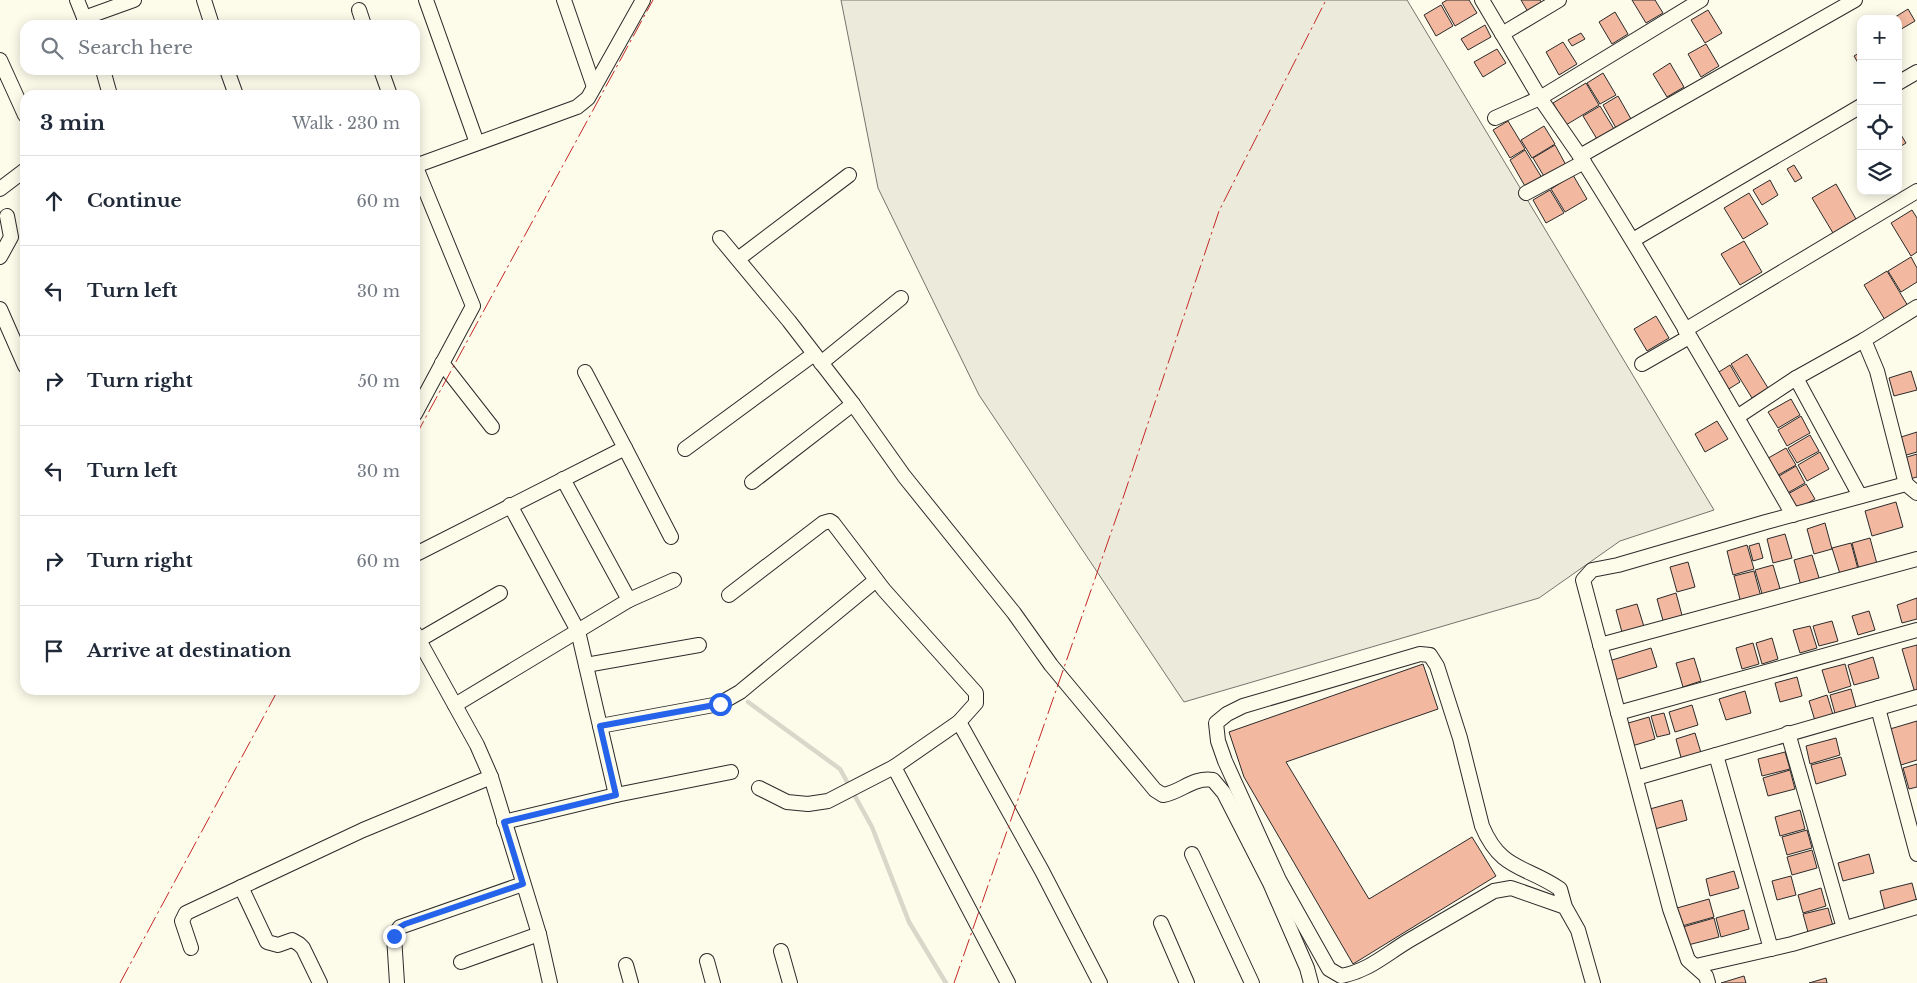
<!DOCTYPE html>
<meta charset="utf-8">
<style>
:root{--surface:#fff;--page:#f2f2f3;--text:#1f2937;--muted:#747a83;--line:#e0e1e3}
body{margin:0;font-family:"Libre Baskerville",serif;background:var(--page);color:var(--text)}
.controls{position:absolute;right:15px;top:15px;display:grid;overflow:hidden;border-radius:10px;box-shadow:0 2px 12px #0003}
.controls button{width:45px;height:45px;display:grid;place-items:center;padding:0;border:0;border-bottom:1px solid var(--line);background:var(--surface);color:var(--text);font:25px sans-serif}
.stop{position:absolute;width:15px;height:15px;margin:-11px;border:4px solid #2563eb;border-radius:50%;background:#fff}
.stop.end{background:#2563eb;border-color:#fff;box-shadow:0 1px 5px #0008}
.list{margin:0;padding:0;list-style:none}
h2{display:flex;justify-content:space-between;align-items:center;height:65px;margin:0;padding:0 20px;font-size:21px}
h2 small{font-size:16px;font-weight:400;color:var(--muted)}
.list li{display:grid;grid-template-columns:32px 1fr auto;gap:15px;align-items:center;box-sizing:border-box;height:90px;padding:0 20px;border-top:1px solid var(--line)}
.list b{display:block;font-size:19px;white-space:nowrap}
.list em{font-size:16px;font-style:normal;color:var(--muted)}
.icon{flex:none;width:28px;height:28px;fill:none;stroke:currentColor;stroke-width:2;stroke-linecap:round;stroke-linejoin:round}
.map{position:relative;flex:none;width:1917px;height:983px;overflow:hidden}
.search{position:absolute;background:var(--surface);box-shadow:0 2px 12px #0003;left:20px;top:20px;width:400px;height:55px;display:flex;align-items:center;gap:12px;box-sizing:border-box;padding:0 18px;border-radius:15px;color:var(--muted);font-size:19px}
.panel{position:absolute;background:var(--surface);box-shadow:0 2px 12px #0003;left:20px;top:90px;width:400px;height:605px;border-radius:15px}
.map>svg:first-child{display:block}
</style>
<div class="map">
<svg width="1917" height="983" viewBox="0 0 1917 983">
<rect width="100%" height="100%" fill="#fdfbea"/>
<!-- green -->
<polygon fill="#ecebdb" stroke="#74746e" points="841,0 1407,0 1714,510 1620,541 1539,598 1184,702 979,395 878,188"/>
<g fill="none" stroke-linecap="round" stroke-linejoin="round">
<!-- stream -->
<polyline stroke="#d8d7c9" stroke-width="4.5" points="748,702 840,769 872,827 909,922 946,983"/>
</g>
<!-- building -->
<g fill="#f2b8a0" stroke="#2b2b2b">
<polygon points="1447,0 1469,0 1477,13 1455,26 1442,3"/>
<polygon points="1521,0 1540,0 1542,3 1528,12"/>
<polygon points="1632,0 1655,0 1663,13 1646,23"/>
<polygon points="1441,5 1453,26 1436,36 1424,15"/>
<polygon points="1908,9 1915,21 1898,31 1898,19 1892,19"/>
<polygon points="1708,10 1722,33 1705,43 1691,20"/>
<polygon points="1615,12 1628,34 1612,44 1599,22"/>
<polygon points="1485,25 1491,37 1468,50 1461,39"/>
<polygon points="1581,33 1585,39 1572,46 1568,40"/>
<polygon points="1563,42 1577,64 1559,75 1546,52"/>
<polygon points="1706,44 1719,66 1701,77 1688,54"/>
<polygon points="1497,49 1506,63 1483,77 1474,62"/>
<polygon points="1861,52 1861,68 1854,56"/>
<polygon points="1670,63 1684,87 1667,97 1653,74"/>
<polygon points="1603,73 1616,95 1600,104 1587,83"/>
<polygon points="1586,83 1599,105 1566,125 1553,103"/>
<polygon points="1618,96 1631,119 1616,128 1603,105"/>
<polygon points="1600,106 1614,129 1597,139 1583,116"/>
<polygon points="1508,121 1525,149 1510,158 1493,130"/>
<polygon points="1544,126 1555,144 1532,158 1521,140"/>
<polygon points="1898,130 1906,143 1898,148"/>
<polygon points="1555,145 1566,165 1545,178 1533,158"/>
<polygon points="1525,150 1542,178 1526,188 1510,160"/>
<polygon points="1794,165 1802,178 1795,182 1787,169"/>
<polygon points="1573,175 1587,199 1565,212 1551,189"/>
<polygon points="1770,180 1778,195 1762,205 1753,190"/>
<polygon points="1836,184 1856,219 1833,233 1812,198"/>
<polygon points="1550,190 1564,213 1546,223 1533,200"/>
<polygon points="1749,193 1768,224 1743,239 1724,208"/>
<polygon points="1912,210 1917,218 1917,252 1911,256 1891,223"/>
<polygon points="1744,241 1762,272 1740,285 1721,254"/>
<polygon points="1911,257 1917,268 1917,282 1901,292 1888,271"/>
<polygon points="1887,271 1908,306 1885,320 1864,285"/>
<polygon points="1656,316 1669,338 1647,351 1634,329"/>
<polygon points="1747,354 1768,388 1752,398 1731,364"/>
<polygon points="1730,365 1740,382 1724,392 1714,375"/>
<polygon points="1911,371 1917,390 1894,396 1889,378"/>
<polygon points="1791,399 1800,415 1778,428 1768,412"/>
<polygon points="1801,416 1810,433 1787,446 1778,430"/>
<polygon points="1717,421 1728,439 1705,452 1695,434"/>
<polygon points="1917,432 1917,452 1903,456 1898,438"/>
<polygon points="1810,435 1819,451 1797,463 1788,448"/>
<polygon points="1786,448 1796,465 1773,478 1763,461"/>
<polygon points="1820,452 1829,469 1807,481 1798,465"/>
<polygon points="1917,454 1917,477 1910,479 1904,458"/>
<polygon points="1796,466 1805,483 1784,495 1774,479"/>
<polygon points="1806,484 1815,499 1795,510 1786,495"/>
<polygon points="1896,502 1903,527 1872,536 1865,511"/>
<polygon points="1825,523 1832,549 1814,554 1807,529"/>
<polygon points="1785,534 1792,558 1773,563 1767,539"/>
<polygon points="1870,538 1877,564 1859,569 1852,543"/>
<polygon points="1759,543 1763,558 1753,561 1749,546"/>
<polygon points="1851,543 1858,569 1840,574 1832,548"/>
<polygon points="1747,545 1754,569 1733,575 1727,551"/>
<polygon points="1812,555 1820,581 1801,586 1794,560"/>
<polygon points="1688,562 1695,587 1677,592 1670,567"/>
<polygon points="1773,565 1781,592 1763,597 1755,570"/>
<polygon points="1754,571 1761,597 1741,603 1734,576"/>
<polygon points="1676,593 1683,619 1664,624 1657,599"/>
<polygon points="1917,598 1917,619 1902,623 1897,605"/>
<polygon points="1637,604 1645,630 1623,636 1616,610"/>
<polygon points="1869,611 1875,630 1858,635 1852,616"/>
<polygon points="1832,621 1838,641 1819,646 1813,626"/>
<polygon points="1810,626 1817,648 1800,653 1793,630"/>
<polygon points="1772,638 1778,659 1762,664 1756,643"/>
<polygon points="1753,643 1759,664 1742,669 1736,648"/>
<polygon points="1917,645 1917,693 1915,693 1902,649"/>
<polygon points="1651,648 1657,667 1615,680 1609,661"/>
<polygon points="1873,657 1879,678 1854,685 1848,665"/>
<polygon points="1694,658 1701,681 1683,687 1676,663"/>
<polygon points="1423,664 1438,709 1286,762 1369,899 1472,837 1496,876 1353,964 1244,777 1229,732"/>
<polygon points="1845,664 1851,686 1829,693 1822,670"/>
<polygon points="1797,677 1802,696 1780,702 1775,683"/>
<polygon points="1851,689 1857,711 1836,717 1830,695"/>
<polygon points="1745,691 1751,713 1726,720 1719,699"/>
<polygon points="1827,695 1834,718 1816,724 1809,701"/>
<polygon points="1692,705 1698,725 1675,732 1669,712"/>
<polygon points="1664,713 1670,734 1657,737 1651,716"/>
<polygon points="1649,717 1655,739 1632,746 1625,724"/>
<polygon points="1917,721 1917,760 1901,765 1890,729"/>
<polygon points="1695,733 1702,756 1682,761 1676,739"/>
<polygon points="1836,738 1840,755 1810,764 1806,746"/>
<polygon points="1785,752 1790,769 1762,776 1758,759"/>
<polygon points="1841,757 1846,775 1816,784 1811,765"/>
<polygon points="1917,764 1917,787 1909,789 1903,768"/>
<polygon points="1790,770 1795,789 1768,796 1763,778"/>
<polygon points="1682,800 1687,820 1655,829 1650,809"/>
<polygon points="1800,810 1805,829 1780,836 1775,817"/>
<polygon points="1807,830 1812,848 1787,855 1782,837"/>
<polygon points="1812,850 1817,868 1792,875 1787,857"/>
<polygon points="1869,854 1874,873 1843,881 1838,863"/>
<polygon points="1734,871 1739,888 1710,896 1706,879"/>
<polygon points="1791,876 1796,895 1777,900 1772,881"/>
<polygon points="1912,883 1917,902 1885,911 1880,891"/>
<polygon points="1821,888 1826,906 1803,913 1798,895"/>
<polygon points="1709,899 1714,917 1682,926 1677,908"/>
<polygon points="1828,908 1833,926 1808,932 1803,914"/>
<polygon points="1744,910 1749,929 1721,937 1716,918"/>
<polygon points="1714,918 1719,937 1688,945 1683,927"/>
<polygon points="1744,976 1746,983 1721,983"/>
<polygon points="1826,978 1827,983 1809,983"/>
</g>
<g fill="none" stroke-linecap="round" stroke-linejoin="round">
<defs>
<g id="street">
<polyline points="77,0 87,25"/>
<polyline points="204,0 212,25"/>
<polyline points="426,0 477,143"/>
<polyline points="564,0 594,87"/>
<polyline points="1482,0 1540,98 1580,156"/>
<polyline points="359,10 364,25"/>
<polyline points="84,18 134,0"/>
<polyline points="1502,34 1559,0"/>
<polyline points="0,60 25,115"/>
<polyline points="103,70 110,95"/>
<polyline points="227,70 236,95"/>
<polyline points="381,70 390,95"/>
<polyline points="1898,83 1917,72"/>
<polyline points="1495,118 1540,98 1701,0"/>
<polyline points="415,165 473,306 415,414"/>
<polyline points="415,166 577,107 588,98 643,0"/>
<polyline points="0,189 25,170"/>
<polyline points="1526,193 1584,162"/>
<path d="M720,238L789,321L853,404L904,476L1014,613L1051,665L1155,790L1163,795C1182,792 1192,777 1213,780L1224,793L1270,883L1307,968L1311,983"/>
<polyline points="1633,240 1861,106"/>
<polyline points="0,257 11,237 7,216"/>
<polyline points="738,259 849,175"/>
<polyline points="0,309 25,366"/>
<polyline points="1685,330 1917,191"/>
<polyline points="442,363 492,427"/>
<polyline points="821,363 901,298"/>
<polyline points="1642,364 1689,337"/>
<polyline points="1737,417 1796,378"/>
<polyline points="625,448 671,537"/>
<polyline points="685,449 814,354"/>
<polyline points="563,479 629,600"/>
<polyline points="752,482 853,404"/>
<polyline points="1906,484 1877,371 1864,340 1917,307"/>
<polyline points="1860,496 1796,378 1864,340"/>
<polyline points="510,505 578,631 616,795"/>
<path d="M1793,515C1724,394 1654,273 1580,156L1855,0"/>
<polyline points="418,553 625,448 585,372"/>
<polyline points="729,595 823,523 830,521 833,523 884,590 976,693 976,703 959,722 1042,871 1100,983"/>
<polyline points="415,633 477,745 491,777 539,934 550,983"/>
<polyline points="419,640 500,593"/>
<polyline points="1600,645 1917,559"/>
<polyline points="586,665 699,645"/>
<polyline points="455,705 629,600 674,580"/>
<polyline points="1878,708 1917,854"/>
<polyline points="1618,713 1917,630"/>
<polyline points="600,726 719,704 740,692 876,580"/>
<polyline points="1788,733 1844,928"/>
<polyline points="1716,755 1771,949"/>
<polyline points="894,767 1008,983"/>
<polyline points="1636,778 1917,697"/>
<polyline points="759,788 787,802 808,804 828,801 894,767 959,722"/>
<polyline points="504,822 616,795 731,772"/>
<polyline points="1192,854 1252,983"/>
<polyline points="241,887 267,942 278,945 292,940 299,944 303,948 320,983"/>
<path d="M1565,907L1511,888L1494,891C1466,907 1437,924 1408,941C1385,955 1368,971 1341,976L1329,969L1279,880L1225,761L1218,741L1216,723L1227,714L1243,706L1420,654L1430,655L1437,666L1460,738L1482,826C1501,871 1525,865 1560,889L1565,907L1578,930L1593,983"/>
<polyline points="1161,923 1187,983"/>
<polyline points="191,948 182,921 186,913 363,830 491,777"/>
<polyline points="781,951 790,983"/>
<polyline points="707,961 713,983"/>
<polyline points="461,962 539,934"/>
<polyline points="626,965 631,983"/>
<polyline points="1696,966 1792,944 1917,907"/>
<polyline points="397,983 394,936 400,927 523,884"/>
<polyline points="1708,983 1706,976 1688,960 1670,909 1583,580 1592,570 1618,565 1766,522 1906,484 1917,493"/>
</g>
</defs>
<!-- street casing -->
<use href="#street" stroke="#2b2b2b" stroke-width="16"/>
<!-- street -->
<use href="#street" stroke="#fdfbea" stroke-width="14"/>
<!-- power -->
<g stroke="#c62828" stroke-width="1" stroke-dasharray="18 4 2.5 4" stroke-linecap="butt">
<polyline points="415,437 653,0"/>
<polyline points="120,983 278,690"/>
<polyline points="954,983 1120,507 1219,211 1326,0"/>
</g>
</g>
<g fill="none" stroke-linecap="round" stroke-linejoin="round">
<!-- route -->
<polyline stroke="#2563eb" stroke-width="6" points="394,936 400,927 405,924 523,884 504,822 616,795 600,726 720,704"/>
</g>
</svg>
<div class="controls">
<button>+</button>
<button>−</button>
<button><svg class="icon" aria-label="locate" viewBox="0 0 24 24"><circle cx="12" cy="12" r="6"/><path d="M12 2v4M12 18v4M2 12h4M18 12h4"/></svg></button>
<button><svg class="icon" aria-label="layers" viewBox="0 0 24 24"><path d="M12 4l9 5-9 5-9-5zM3 14l9 5 9-5"/></svg></button>
</div>
<div class="stop" style="left:720px;top:704px"></div>
<div class="stop end" style="left:394px;top:936px"></div>
<div class="search"><svg class="icon" aria-label="search" viewBox="0 0 24 24"><circle cx="10" cy="10" r="6"/><path d="M15 15l6 6"/></svg>Search here</div>
<section class="panel">
<h2>3 min<small>Walk · 230 m</small></h2>
<ul class="list">
<li><svg class="icon" aria-label="ahead" viewBox="0 0 24 24"><path d="M12 20V5M6 11l6-6 6 6"/></svg><div><b>Continue</b></div><em>60 m</em></li>
<li><svg class="icon" aria-label="left" viewBox="0 0 24 24"><path d="M17 20v-9H6M10 6l-5 5 5 5"/></svg><div><b>Turn left</b></div><em>30 m</em></li>
<li><svg class="icon" aria-label="right" viewBox="0 0 24 24"><path d="M7 20v-9h11M14 6l5 5-5 5"/></svg><div><b>Turn right</b></div><em>50 m</em></li>
<li><svg class="icon" aria-label="left" viewBox="0 0 24 24"><path d="M17 20v-9H6M10 6l-5 5 5 5"/></svg><div><b>Turn left</b></div><em>30 m</em></li>
<li><svg class="icon" aria-label="right" viewBox="0 0 24 24"><path d="M7 20v-9h11M14 6l5 5-5 5"/></svg><div><b>Turn right</b></div><em>60 m</em></li>
<li><svg class="icon" aria-label="arrive" viewBox="0 0 24 24"><path d="M6 21V4h12l-3 4 3 4H6"/></svg><div><b>Arrive at destination</b></div></li>
</ul>
</section>
</div>
